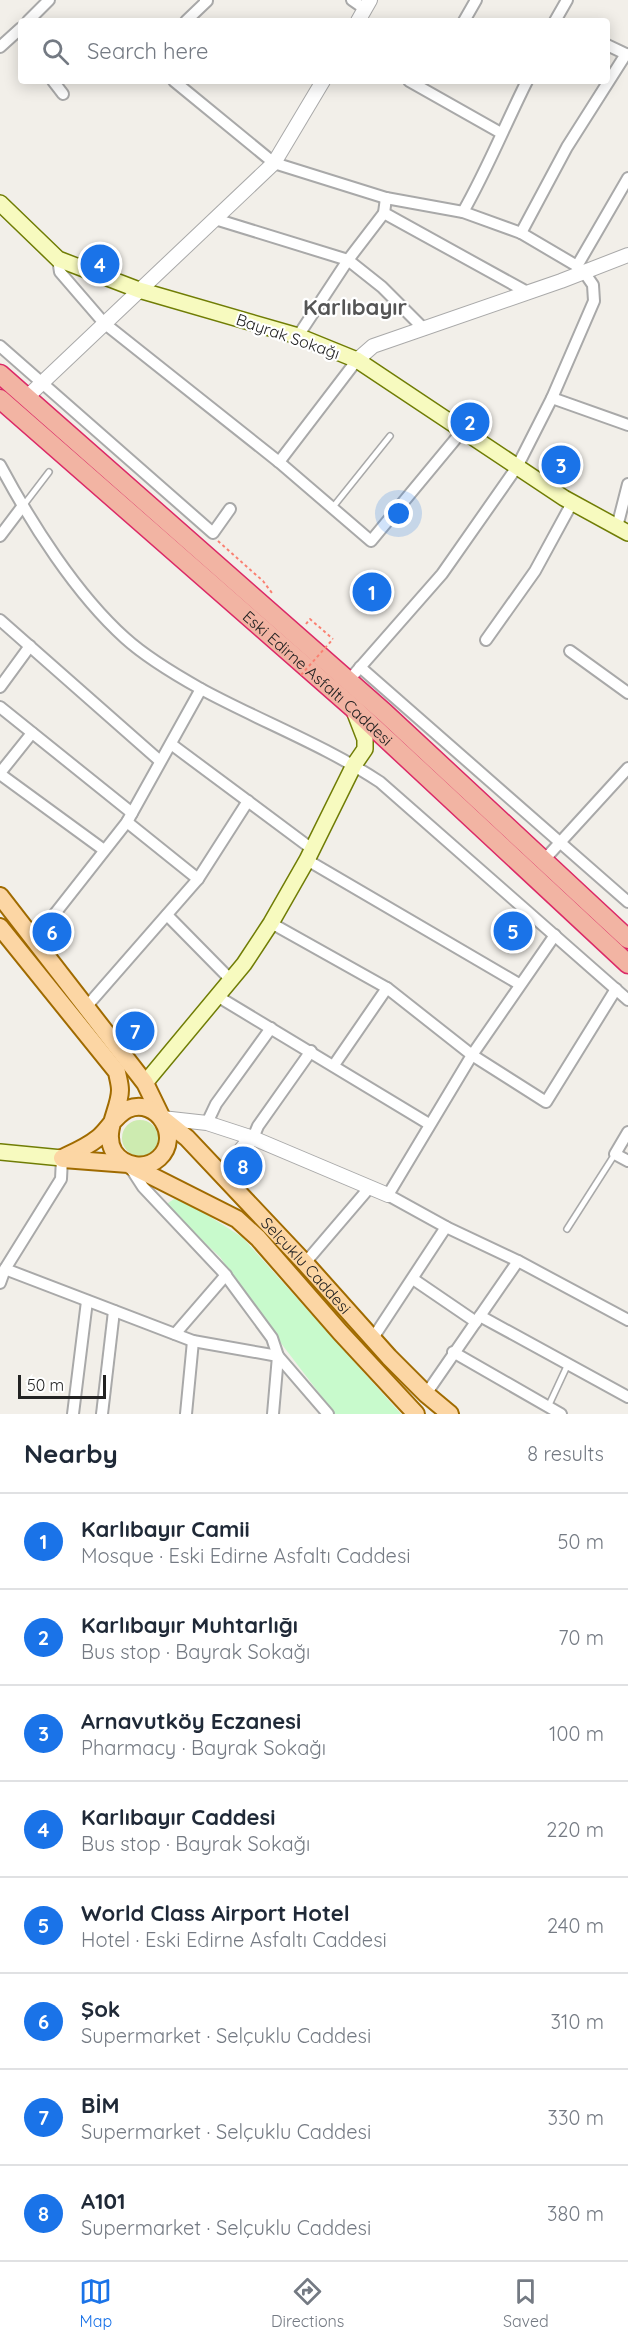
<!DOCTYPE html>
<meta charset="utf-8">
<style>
:root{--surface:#fff;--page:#f2f2f3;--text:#1f2937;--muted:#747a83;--line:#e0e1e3;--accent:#1a73e8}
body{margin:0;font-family:Quicksand,sans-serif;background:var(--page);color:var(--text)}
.scale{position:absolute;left:18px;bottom:15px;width:88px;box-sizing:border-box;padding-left:6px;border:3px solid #222;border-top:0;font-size:16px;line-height:21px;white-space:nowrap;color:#222;-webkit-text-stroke:4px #fff;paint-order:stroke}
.you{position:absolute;left:399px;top:514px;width:21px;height:21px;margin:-15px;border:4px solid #fff;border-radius:50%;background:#1a73e8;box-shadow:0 0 0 9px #1a73e833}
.badge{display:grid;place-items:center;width:39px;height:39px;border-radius:50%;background:var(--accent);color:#fff;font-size:20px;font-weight:700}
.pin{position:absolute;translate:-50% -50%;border:3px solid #fff;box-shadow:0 2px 6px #0006}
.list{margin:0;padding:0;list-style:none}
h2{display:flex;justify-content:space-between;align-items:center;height:78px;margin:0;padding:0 24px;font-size:26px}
h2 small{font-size:20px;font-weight:400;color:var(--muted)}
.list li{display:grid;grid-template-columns:39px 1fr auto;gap:18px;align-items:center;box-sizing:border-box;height:96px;padding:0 24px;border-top:2px solid var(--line)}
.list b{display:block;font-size:22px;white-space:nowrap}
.list p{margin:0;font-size:20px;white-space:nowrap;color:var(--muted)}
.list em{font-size:20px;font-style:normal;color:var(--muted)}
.icon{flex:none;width:33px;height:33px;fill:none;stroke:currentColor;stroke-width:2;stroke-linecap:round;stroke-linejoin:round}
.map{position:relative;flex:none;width:628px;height:1414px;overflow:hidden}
.search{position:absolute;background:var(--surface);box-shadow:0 3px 15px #0003;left:18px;right:18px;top:18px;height:66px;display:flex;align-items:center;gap:15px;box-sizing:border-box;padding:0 21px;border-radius:6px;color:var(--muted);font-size:22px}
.sheet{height:846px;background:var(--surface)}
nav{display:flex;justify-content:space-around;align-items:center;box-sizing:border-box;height:84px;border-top:2px solid var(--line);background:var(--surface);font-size:16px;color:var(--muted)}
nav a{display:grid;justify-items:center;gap:3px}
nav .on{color:var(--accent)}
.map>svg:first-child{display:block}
</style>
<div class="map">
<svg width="628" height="1414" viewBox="0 0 628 1414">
<rect width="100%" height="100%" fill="#f2efe9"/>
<!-- grass -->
<circle fill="#cdebb0" cx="140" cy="1138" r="18"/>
<!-- park -->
<polygon fill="#c8facc" points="174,1199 185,1201 242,1237 401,1414 335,1414 271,1330 220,1257 165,1205"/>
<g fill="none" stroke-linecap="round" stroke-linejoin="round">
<defs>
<g id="service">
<polyline points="23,506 49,472"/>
<polyline points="333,507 390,436"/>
<polyline points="567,1229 615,1154"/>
<polyline points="548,1407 568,1364"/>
</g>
<g id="minor">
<polyline points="352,0 365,9"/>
<polyline points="28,21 49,0"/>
<polyline points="186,21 207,1 205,0"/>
<polyline points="464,21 476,0"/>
<polyline points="555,21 567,0"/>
<polyline points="607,45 628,55"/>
<polyline points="0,47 21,28"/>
<polyline points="53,81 63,94"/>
<polyline points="174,81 274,163 386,198 463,212 521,233 577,266 584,272 593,285 594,301 552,398 517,467 442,574 349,680"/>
<polyline points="409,81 501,133"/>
<polyline points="386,198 384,213 527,292"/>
<path d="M463,212C487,170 505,125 527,81"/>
<polyline points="215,219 348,260 382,287 424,329"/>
<polyline points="521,233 567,147 626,54"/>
<polyline points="58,259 60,272 104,323 279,462 371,541 463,430"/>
<polyline points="577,266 628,178"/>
<polyline points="298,336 348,260 384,213"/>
<polyline points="0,346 213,533 230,509"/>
<polyline points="552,398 628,425"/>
<polyline points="279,462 357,360"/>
<path d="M0,465C31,523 76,594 125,638C147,658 176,675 201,689C260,721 324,745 380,782L628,1000"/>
<polyline points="617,527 628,484"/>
<polyline points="0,536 22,507"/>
<polyline points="0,620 160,761"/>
<polyline points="486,640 535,571 572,503"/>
<polyline points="570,651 628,693"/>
<polyline points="360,667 628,902"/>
<polyline points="0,687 30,646"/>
<polyline points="0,707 132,813"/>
<polyline points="171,744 312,849"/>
<polyline points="0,773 32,733"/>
<polyline points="0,774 104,850"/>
<polyline points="127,822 198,879"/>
<polyline points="307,860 519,984"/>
<polyline points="544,860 628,768"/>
<polyline points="167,915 231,980"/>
<polyline points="271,923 387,988 472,1055 546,1102 616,989"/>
<polyline points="555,935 472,1055 388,1195 446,1227 518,1261 628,1320"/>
<polyline points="35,939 127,822 201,689"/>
<polyline points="217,996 429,1124"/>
<polyline points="87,1006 198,879 248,801"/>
<polyline points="334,1065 387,988"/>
<polyline points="207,1123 216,1104 271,1028"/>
<polyline points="628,1132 615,1154 628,1161"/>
<polyline points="253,1138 258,1126 311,1051"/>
<polyline points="130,1167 143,1187 224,1273 272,1338 278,1356 328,1414"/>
<polyline points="305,1263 370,1187"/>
<polyline points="5,1269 193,1341 278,1356"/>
<polyline points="413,1279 476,1322"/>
<polyline points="0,1283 5,1269 61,1179 62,1158"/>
<polyline points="480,1316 628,1397"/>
<polyline points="175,1334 226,1275"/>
<polyline points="373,1338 446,1227"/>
<polyline points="453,1352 561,1414"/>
<polyline points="426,1394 518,1261"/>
<polyline points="73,1414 87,1301"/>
<polyline points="102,1414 114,1311"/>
<polyline points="186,1414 193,1341"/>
<polyline points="273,1414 278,1356"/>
</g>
<g id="tertiary">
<polyline points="358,21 370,0"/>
<polyline points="357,360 373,346 561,281 628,255"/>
<polyline points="26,398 274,163 323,81"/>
<polyline points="162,1118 207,1123 253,1138 388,1195"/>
<path d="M226,1180C230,1162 239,1149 253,1138"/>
</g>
<g id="secondary">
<polyline points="0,203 58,259 139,290 298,336 357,360 564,498 628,533"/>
<polyline points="145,1083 244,964 271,923 307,860 354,765 365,749 365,739 353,708"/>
<polyline points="0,1152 62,1158"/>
</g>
<g id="primary">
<path id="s1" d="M0,896L145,1083L162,1118L187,1138L305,1263L389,1357L426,1394L450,1414"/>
<path d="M0,927L117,1072C118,1078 120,1084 120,1090C120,1110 102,1132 114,1152C124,1167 146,1170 159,1158C182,1137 157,1097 128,1109C115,1115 108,1130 98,1138C87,1147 75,1152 62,1158"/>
<polyline points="63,1159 128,1164 237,1219 258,1238 340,1332 416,1414"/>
</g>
<g id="trunk">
<polyline points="0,374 385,713 628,939"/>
<path id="s2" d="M0,399L353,708L628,964"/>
</g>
</defs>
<!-- service casing -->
<use href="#service" stroke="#a9a9a9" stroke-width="8"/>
<!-- minor casing -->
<use href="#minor" stroke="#a9a9a9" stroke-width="14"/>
<!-- tertiary casing -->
<use href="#tertiary" stroke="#a9a9a9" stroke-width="16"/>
<!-- secondary casing -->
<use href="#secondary" stroke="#707d05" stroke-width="18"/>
<!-- primary casing -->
<use href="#primary" stroke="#a06b00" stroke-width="20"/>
<!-- trunk casing -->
<use href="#trunk" stroke="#dc2a67" stroke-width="21"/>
<!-- path -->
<g stroke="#fa8072" stroke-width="2" stroke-dasharray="3 3" stroke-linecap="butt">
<polyline points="218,541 263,581 272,593"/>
<polyline points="306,624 310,619 333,639"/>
</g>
<!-- service -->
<use href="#service" stroke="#fff" stroke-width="5"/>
<!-- minor -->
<use href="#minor" stroke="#fff" stroke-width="10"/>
<!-- tertiary -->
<use href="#tertiary" stroke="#fff" stroke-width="14"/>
<!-- secondary -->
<use href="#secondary" stroke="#f7fabf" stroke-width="15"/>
<!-- primary -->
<use href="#primary" stroke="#fcd6a4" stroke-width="16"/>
<!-- trunk -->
<use href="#trunk" stroke="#f2b4a3" stroke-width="18"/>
<!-- path-bridge -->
<polyline stroke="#fa8072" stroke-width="2" stroke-dasharray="3 3" stroke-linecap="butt" points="301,675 333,639"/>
</g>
<g text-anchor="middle" stroke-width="4.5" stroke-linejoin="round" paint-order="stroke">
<!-- street labels -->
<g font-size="16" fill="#222" stroke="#fff">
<text transform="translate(288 336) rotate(19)" y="6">Bayrak Sokağı</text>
<text dy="6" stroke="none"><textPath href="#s2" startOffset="423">Eski Edirne Asfaltı Caddesi</textPath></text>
<text dy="6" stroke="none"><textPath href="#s1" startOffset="482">Selçuklu Caddesi</textPath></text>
</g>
<!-- district labels -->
<g font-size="22" font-weight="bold" fill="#555" stroke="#fff">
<text x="355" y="315">Karlıbayır</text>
</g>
</g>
</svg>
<div class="scale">50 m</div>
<div class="you"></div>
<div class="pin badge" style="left:372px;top:592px">1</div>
<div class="pin badge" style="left:470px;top:422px">2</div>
<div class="pin badge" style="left:561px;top:465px">3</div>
<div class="pin badge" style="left:100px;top:264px">4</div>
<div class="pin badge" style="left:513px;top:931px">5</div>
<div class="pin badge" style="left:52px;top:932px">6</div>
<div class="pin badge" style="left:135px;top:1031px">7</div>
<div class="pin badge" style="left:243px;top:1166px">8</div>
<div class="search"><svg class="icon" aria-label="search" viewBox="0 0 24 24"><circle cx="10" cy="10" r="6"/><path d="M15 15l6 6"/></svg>Search here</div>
</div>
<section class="sheet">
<h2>Nearby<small>8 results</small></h2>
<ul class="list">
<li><span class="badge">1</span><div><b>Karlıbayır Camii</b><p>Mosque · Eski Edirne Asfaltı Caddesi</p></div><em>50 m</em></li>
<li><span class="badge">2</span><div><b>Karlıbayır Muhtarlığı</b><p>Bus stop · Bayrak Sokağı</p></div><em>70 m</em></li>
<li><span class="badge">3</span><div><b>Arnavutköy Eczanesi</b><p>Pharmacy · Bayrak Sokağı</p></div><em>100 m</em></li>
<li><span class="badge">4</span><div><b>Karlıbayır Caddesi</b><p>Bus stop · Bayrak Sokağı</p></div><em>220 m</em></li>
<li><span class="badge">5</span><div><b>World Class Airport Hotel</b><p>Hotel · Eski Edirne Asfaltı Caddesi</p></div><em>240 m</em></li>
<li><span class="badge">6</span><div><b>Şok</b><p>Supermarket · Selçuklu Caddesi</p></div><em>310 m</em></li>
<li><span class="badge">7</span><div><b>BİM</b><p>Supermarket · Selçuklu Caddesi</p></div><em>330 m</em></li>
<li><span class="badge">8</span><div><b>A101</b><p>Supermarket · Selçuklu Caddesi</p></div><em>380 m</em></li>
</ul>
</section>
<nav>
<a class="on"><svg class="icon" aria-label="map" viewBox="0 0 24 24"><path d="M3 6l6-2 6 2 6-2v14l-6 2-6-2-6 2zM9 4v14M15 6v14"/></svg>Map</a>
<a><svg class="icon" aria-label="directions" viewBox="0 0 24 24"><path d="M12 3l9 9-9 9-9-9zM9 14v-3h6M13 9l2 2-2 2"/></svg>Directions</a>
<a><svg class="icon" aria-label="saved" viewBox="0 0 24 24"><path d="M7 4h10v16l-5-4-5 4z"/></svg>Saved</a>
</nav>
